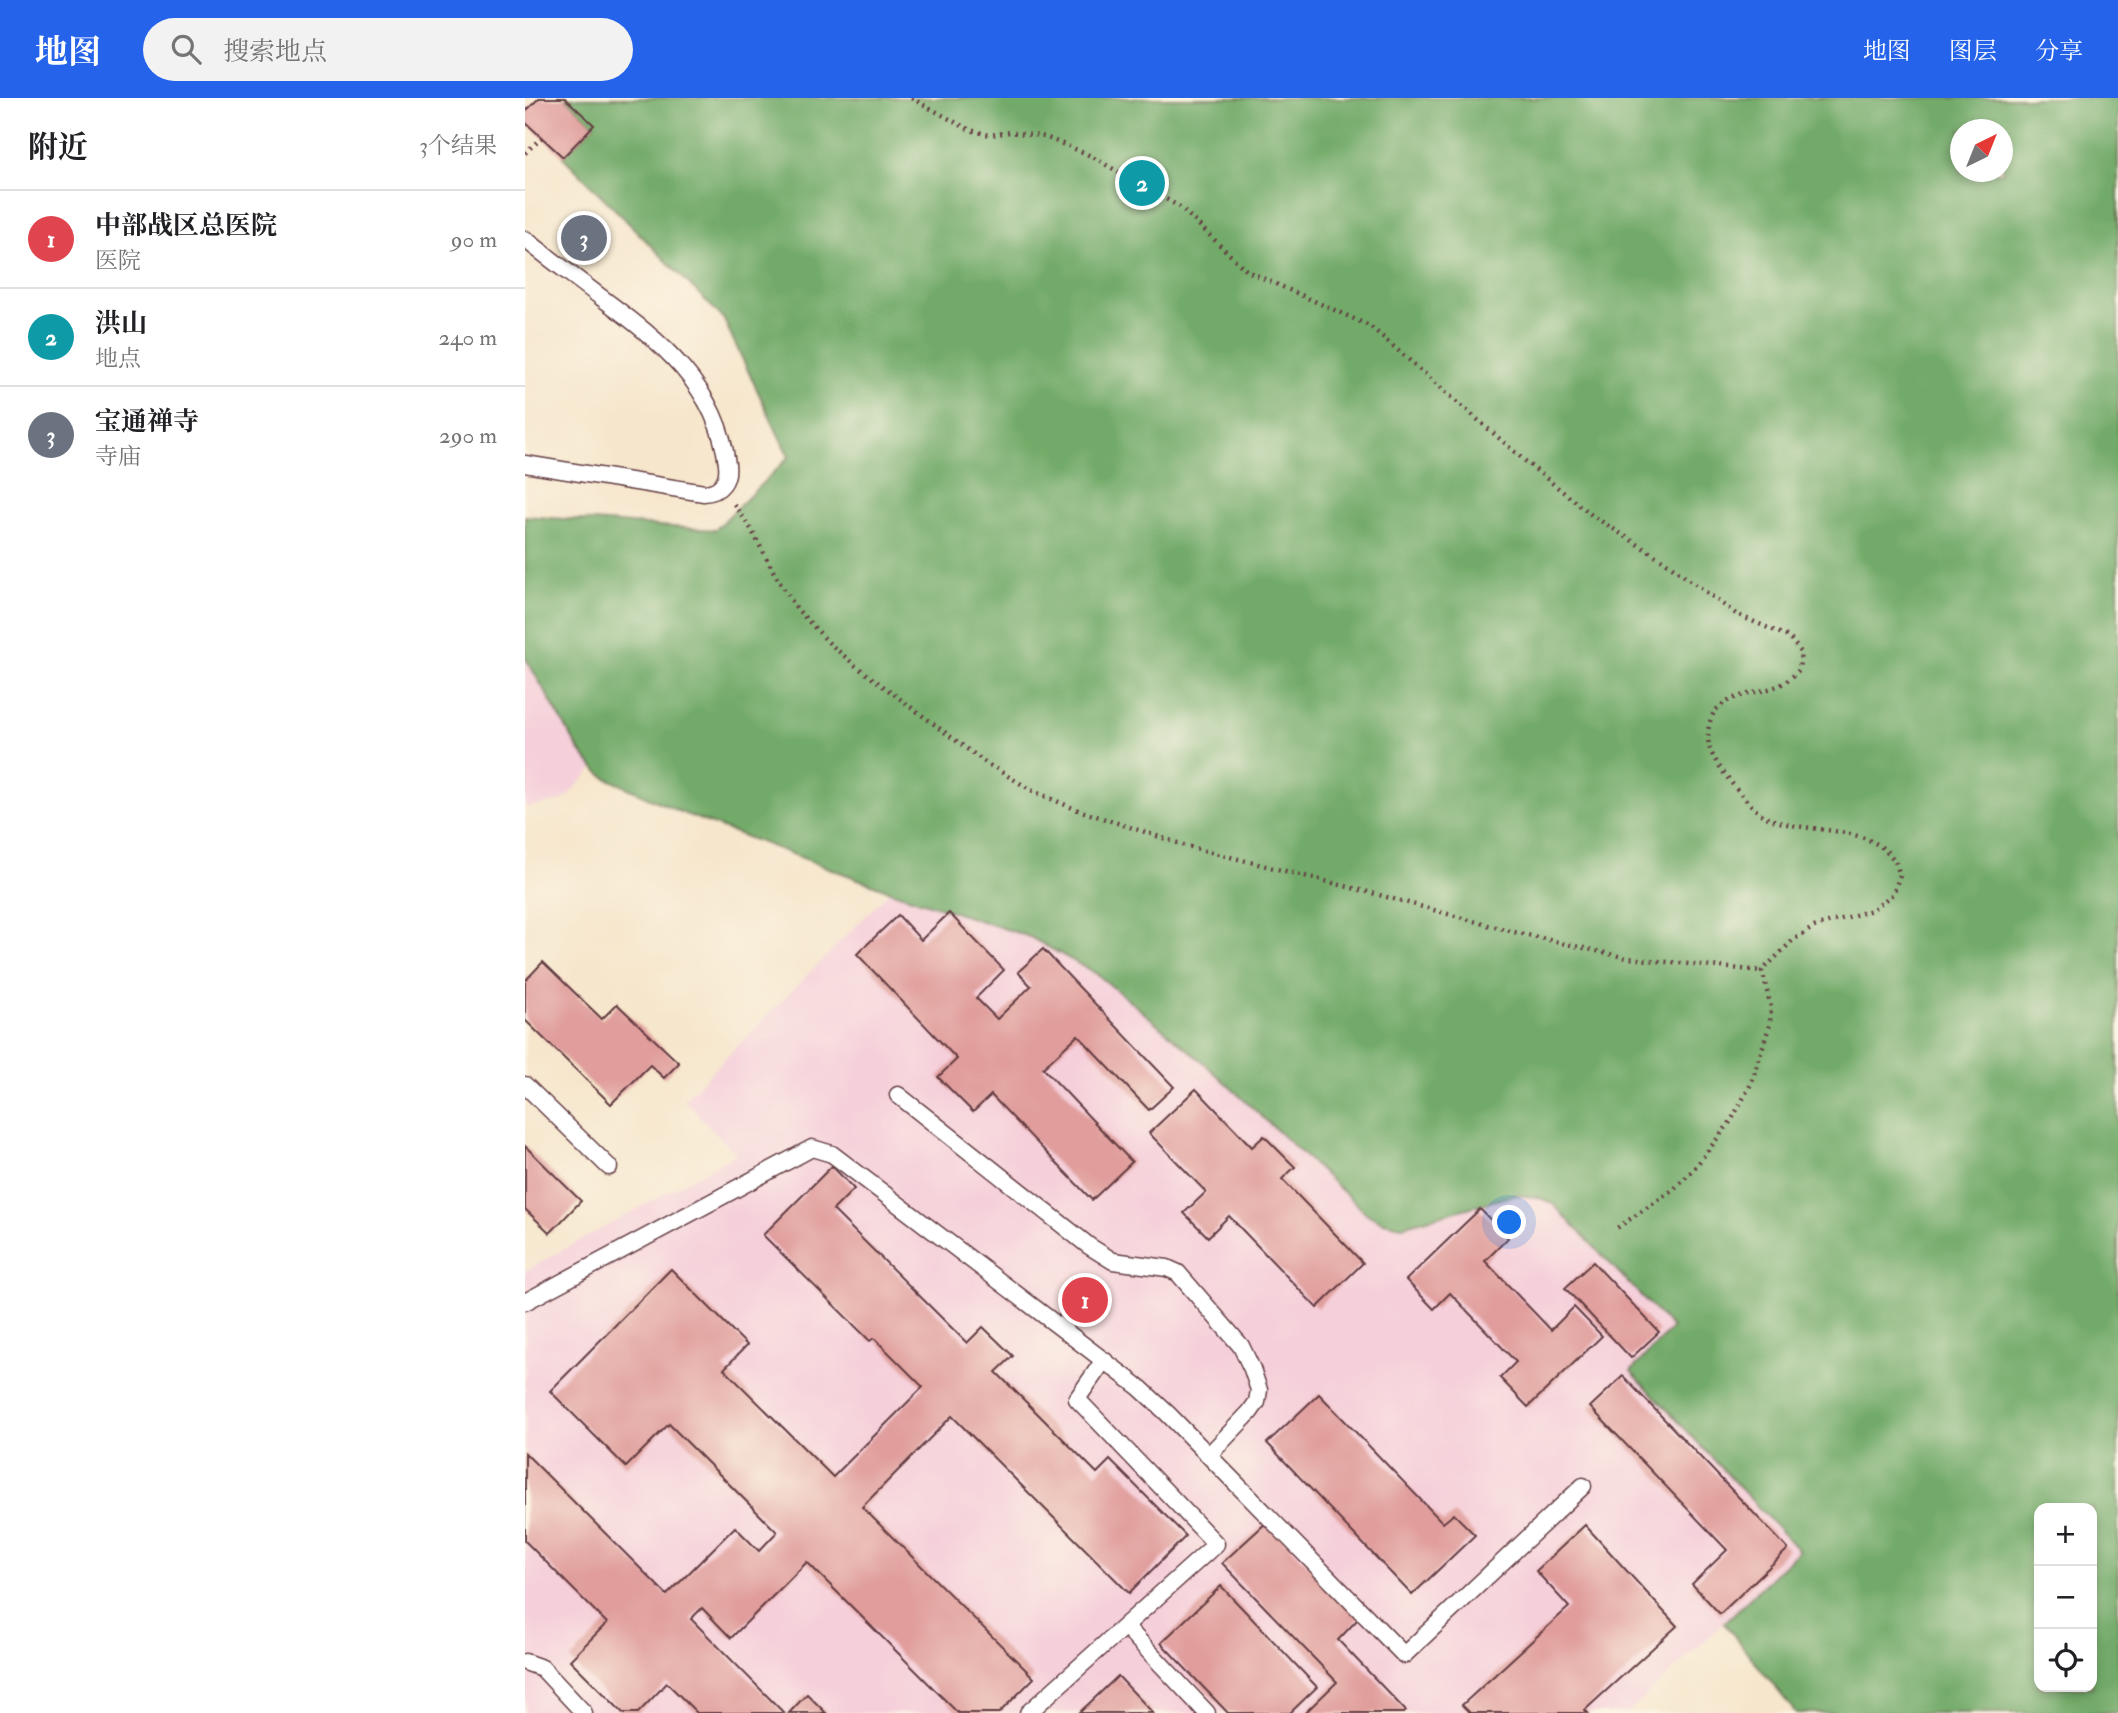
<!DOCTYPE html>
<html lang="zh">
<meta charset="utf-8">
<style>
:root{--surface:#fff;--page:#f2f2f2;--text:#202124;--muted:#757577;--line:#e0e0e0;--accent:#2563eb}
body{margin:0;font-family:"IM FELL Double Pica","Noto Serif SC",serif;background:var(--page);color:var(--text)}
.controls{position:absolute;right:21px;bottom:21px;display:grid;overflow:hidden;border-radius:14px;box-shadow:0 4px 10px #0003}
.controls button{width:63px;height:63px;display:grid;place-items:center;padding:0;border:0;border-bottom:2px solid var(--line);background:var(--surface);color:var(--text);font:35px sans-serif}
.compass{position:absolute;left:1425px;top:21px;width:63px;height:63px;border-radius:50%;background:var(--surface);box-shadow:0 4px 10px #0003;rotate:43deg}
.you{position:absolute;left:985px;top:1125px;width:24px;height:24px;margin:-18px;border:5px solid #fff;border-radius:50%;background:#1a73e8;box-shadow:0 0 0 10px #1a73e833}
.badge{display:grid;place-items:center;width:46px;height:46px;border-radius:50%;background:var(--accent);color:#fff;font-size:23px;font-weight:700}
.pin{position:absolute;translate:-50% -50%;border:4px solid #fff;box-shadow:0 2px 7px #0006}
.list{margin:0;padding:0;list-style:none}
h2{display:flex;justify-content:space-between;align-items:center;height:91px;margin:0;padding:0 28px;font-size:30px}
h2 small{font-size:23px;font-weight:400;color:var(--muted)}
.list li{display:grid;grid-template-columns:46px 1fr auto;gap:21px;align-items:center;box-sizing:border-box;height:98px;padding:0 28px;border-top:2px solid var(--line)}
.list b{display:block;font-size:26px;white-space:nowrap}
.list p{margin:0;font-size:23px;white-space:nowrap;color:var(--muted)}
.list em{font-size:23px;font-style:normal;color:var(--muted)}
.icon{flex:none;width:38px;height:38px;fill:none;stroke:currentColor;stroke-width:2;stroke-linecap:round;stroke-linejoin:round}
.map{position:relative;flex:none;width:1593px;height:1615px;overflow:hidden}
header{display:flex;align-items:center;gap:42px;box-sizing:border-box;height:98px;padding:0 35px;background:var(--accent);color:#fff}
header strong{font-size:33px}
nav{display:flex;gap:38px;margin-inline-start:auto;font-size:24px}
.search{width:490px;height:63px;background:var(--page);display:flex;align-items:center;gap:18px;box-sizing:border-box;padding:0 24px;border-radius:38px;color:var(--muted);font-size:26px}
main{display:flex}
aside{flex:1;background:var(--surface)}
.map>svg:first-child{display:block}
</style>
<header>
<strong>地图</strong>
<div class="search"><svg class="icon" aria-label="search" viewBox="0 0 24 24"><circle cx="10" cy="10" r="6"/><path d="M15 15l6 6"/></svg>搜索地点</div>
<nav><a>地图</a><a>图层</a><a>分享</a></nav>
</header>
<main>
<aside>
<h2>附近<small>3个结果</small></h2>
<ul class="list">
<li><span class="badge" style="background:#e0444e">1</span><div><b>中部战区总医院</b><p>医院</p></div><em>90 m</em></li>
<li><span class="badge" style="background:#0f9aa8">2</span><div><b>洪山</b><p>地点</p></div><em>240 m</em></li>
<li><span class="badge" style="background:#6b7280">3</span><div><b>宝通禅寺</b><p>寺庙</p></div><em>290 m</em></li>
</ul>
</aside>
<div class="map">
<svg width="1593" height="1615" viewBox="0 0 1593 1615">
<rect width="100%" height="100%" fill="#fcf5e5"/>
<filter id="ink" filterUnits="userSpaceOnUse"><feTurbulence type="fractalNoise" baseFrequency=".0143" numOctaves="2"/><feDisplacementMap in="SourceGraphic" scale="14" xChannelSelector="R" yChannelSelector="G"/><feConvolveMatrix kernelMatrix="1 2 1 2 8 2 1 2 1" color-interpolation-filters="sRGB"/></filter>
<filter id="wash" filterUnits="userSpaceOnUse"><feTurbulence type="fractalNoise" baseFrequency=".00686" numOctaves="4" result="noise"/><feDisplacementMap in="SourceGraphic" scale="28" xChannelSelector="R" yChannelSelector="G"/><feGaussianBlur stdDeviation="1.57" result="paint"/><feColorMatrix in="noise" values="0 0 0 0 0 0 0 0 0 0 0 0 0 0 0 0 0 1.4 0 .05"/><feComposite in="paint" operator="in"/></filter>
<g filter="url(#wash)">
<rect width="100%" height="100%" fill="#f6e6cc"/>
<!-- built -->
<g fill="#f5cfda">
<polygon points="0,559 54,652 69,670 37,703 0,710"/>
<polygon points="365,793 505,839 572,876 677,962 842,1116 858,1124 877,1128 990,1097 1012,1099 1027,1105 1147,1231 1106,1273 1275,1453 1103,1615 0,1615 0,1173 211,1056 159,1002"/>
</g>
<!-- forest -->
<path fill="#72aa69" stroke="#5e644a" stroke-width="2" fill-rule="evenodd" d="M40,0H1593V1615H1271L1199,1525L1274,1453L1106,1273L1147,1230L1027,1105L1012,1099L990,1097L877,1128L858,1124L842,1116L677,963L572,876L505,839L365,793L160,716L81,680L69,670L54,652L0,559V418L190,432L264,359L198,220L38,59L69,27ZM1436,32H1478V74H1436ZM1514,1410H1567V1589H1514Z"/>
<g id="blocks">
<!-- building -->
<g fill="#e09d9b">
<polygon points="14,0 40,0 69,27 38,59 0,24 0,14"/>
<polygon points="424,815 479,872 451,900 472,921 506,888 493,874 518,851 649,989 624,1012 553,937 518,970 607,1064 567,1102 466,997 448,1014 413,979 432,961 332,856 373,817 396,842"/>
<polygon points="18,864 77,921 92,906 154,965 139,980 125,967 86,1006 0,922 0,883"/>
<polygon points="671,991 727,1049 739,1038 770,1069 757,1081 838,1165 792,1210 704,1118 683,1139 659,1115 681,1094 624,1035"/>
<polygon points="0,1048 56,1103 25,1135 0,1111"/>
<polygon points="307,1068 329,1091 308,1112 442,1245 458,1229 488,1258 471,1274 572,1375 585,1362 661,1438 604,1495 427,1318 337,1409 509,1580 474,1615 433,1615 282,1464 206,1540 177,1510 166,1521 259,1615 172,1615 142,1585 113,1615 98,1615 45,1562 82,1525 0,1443 0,1355 142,1497 210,1429 234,1453 252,1434 144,1326 101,1369 25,1293 146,1171 222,1247 199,1271 308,1379 398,1289 349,1240 345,1243 238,1137"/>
<polygon points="955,1111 983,1140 960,1163 1026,1232 1049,1209 1077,1238 1003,1309 975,1280 991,1264 925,1195 909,1211 881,1182"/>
<polygon points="1068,1164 1134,1234 1106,1260 1040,1190"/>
<polygon points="1098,1278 1263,1451 1195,1516 1167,1486 1202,1452 1065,1309"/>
<polygon points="794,1296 918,1425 929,1416 950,1437 887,1497 742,1345"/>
<polygon points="742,1424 834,1520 813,1542 881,1613 879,1615 780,1615 812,1584 697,1465"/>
<polygon points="1060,1427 1152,1528 1060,1612 1063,1615 945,1615 937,1607 1044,1509 1011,1473"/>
<polygon points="696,1488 792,1589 765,1615 703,1615 636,1545"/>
<polygon points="593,1578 628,1615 554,1615"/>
<polygon points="282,1596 301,1615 264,1615"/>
</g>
</g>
</g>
<g filter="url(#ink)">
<use href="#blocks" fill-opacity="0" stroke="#643d43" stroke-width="2"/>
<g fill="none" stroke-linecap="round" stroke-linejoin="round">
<defs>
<g id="lane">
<path d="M0,141C25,161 51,180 77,200C135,243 192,288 202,366C204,382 196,394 179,395L0,366"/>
<polyline points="0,987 84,1069"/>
<polyline points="373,997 564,1148 588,1163 642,1170 653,1175 716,1248 727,1271 734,1292 732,1304 725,1314 684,1357"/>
<polyline points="0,1204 287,1050 307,1056 615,1290 643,1316 879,1557 1058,1388"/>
<polyline points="600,1528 682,1615"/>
<polyline points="0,1564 17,1570 59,1615"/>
<polyline points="503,1615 691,1446 552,1301 579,1262"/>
</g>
</defs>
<!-- lane casing -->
<use href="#lane" stroke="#643d43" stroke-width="19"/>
<!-- path -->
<g stroke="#643d43" stroke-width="4.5" stroke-dasharray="2 5" stroke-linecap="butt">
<path d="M386,0L445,32L465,37L485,34L520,39L562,56L655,109L722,173L845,228L1006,368L1068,418L1139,463L1211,516L1264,539L1276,554L1274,572C1269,577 1263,583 1257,586C1237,596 1209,594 1192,611C1183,620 1181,639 1185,651C1190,667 1225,710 1239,718C1277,738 1342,723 1369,762C1372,766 1373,773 1375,777L1368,796L1347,812L1289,829L1268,842L1237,873L1246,909L1245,926L1226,986L1206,1023L1167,1073L1148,1092L1089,1132"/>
<polyline points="0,55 17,39"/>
<polyline points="209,406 226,431 252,480 272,511 305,546 331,568 461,665 508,693 550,711 662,748 847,795 981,832 1102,860 1237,873"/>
</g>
<!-- lane -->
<use href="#lane" stroke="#fff" stroke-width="16"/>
</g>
</g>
</svg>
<div class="controls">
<button>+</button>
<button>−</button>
<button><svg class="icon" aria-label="locate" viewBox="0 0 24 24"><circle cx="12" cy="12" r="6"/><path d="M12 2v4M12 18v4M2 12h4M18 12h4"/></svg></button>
</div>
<svg class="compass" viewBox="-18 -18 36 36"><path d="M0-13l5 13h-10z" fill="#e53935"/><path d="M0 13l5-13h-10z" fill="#757577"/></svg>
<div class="you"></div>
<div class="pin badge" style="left:560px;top:1202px;background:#e0444e">1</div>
<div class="pin badge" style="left:617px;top:85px;background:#0f9aa8">2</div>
<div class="pin badge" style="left:59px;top:140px;background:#6b7280">3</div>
</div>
</main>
